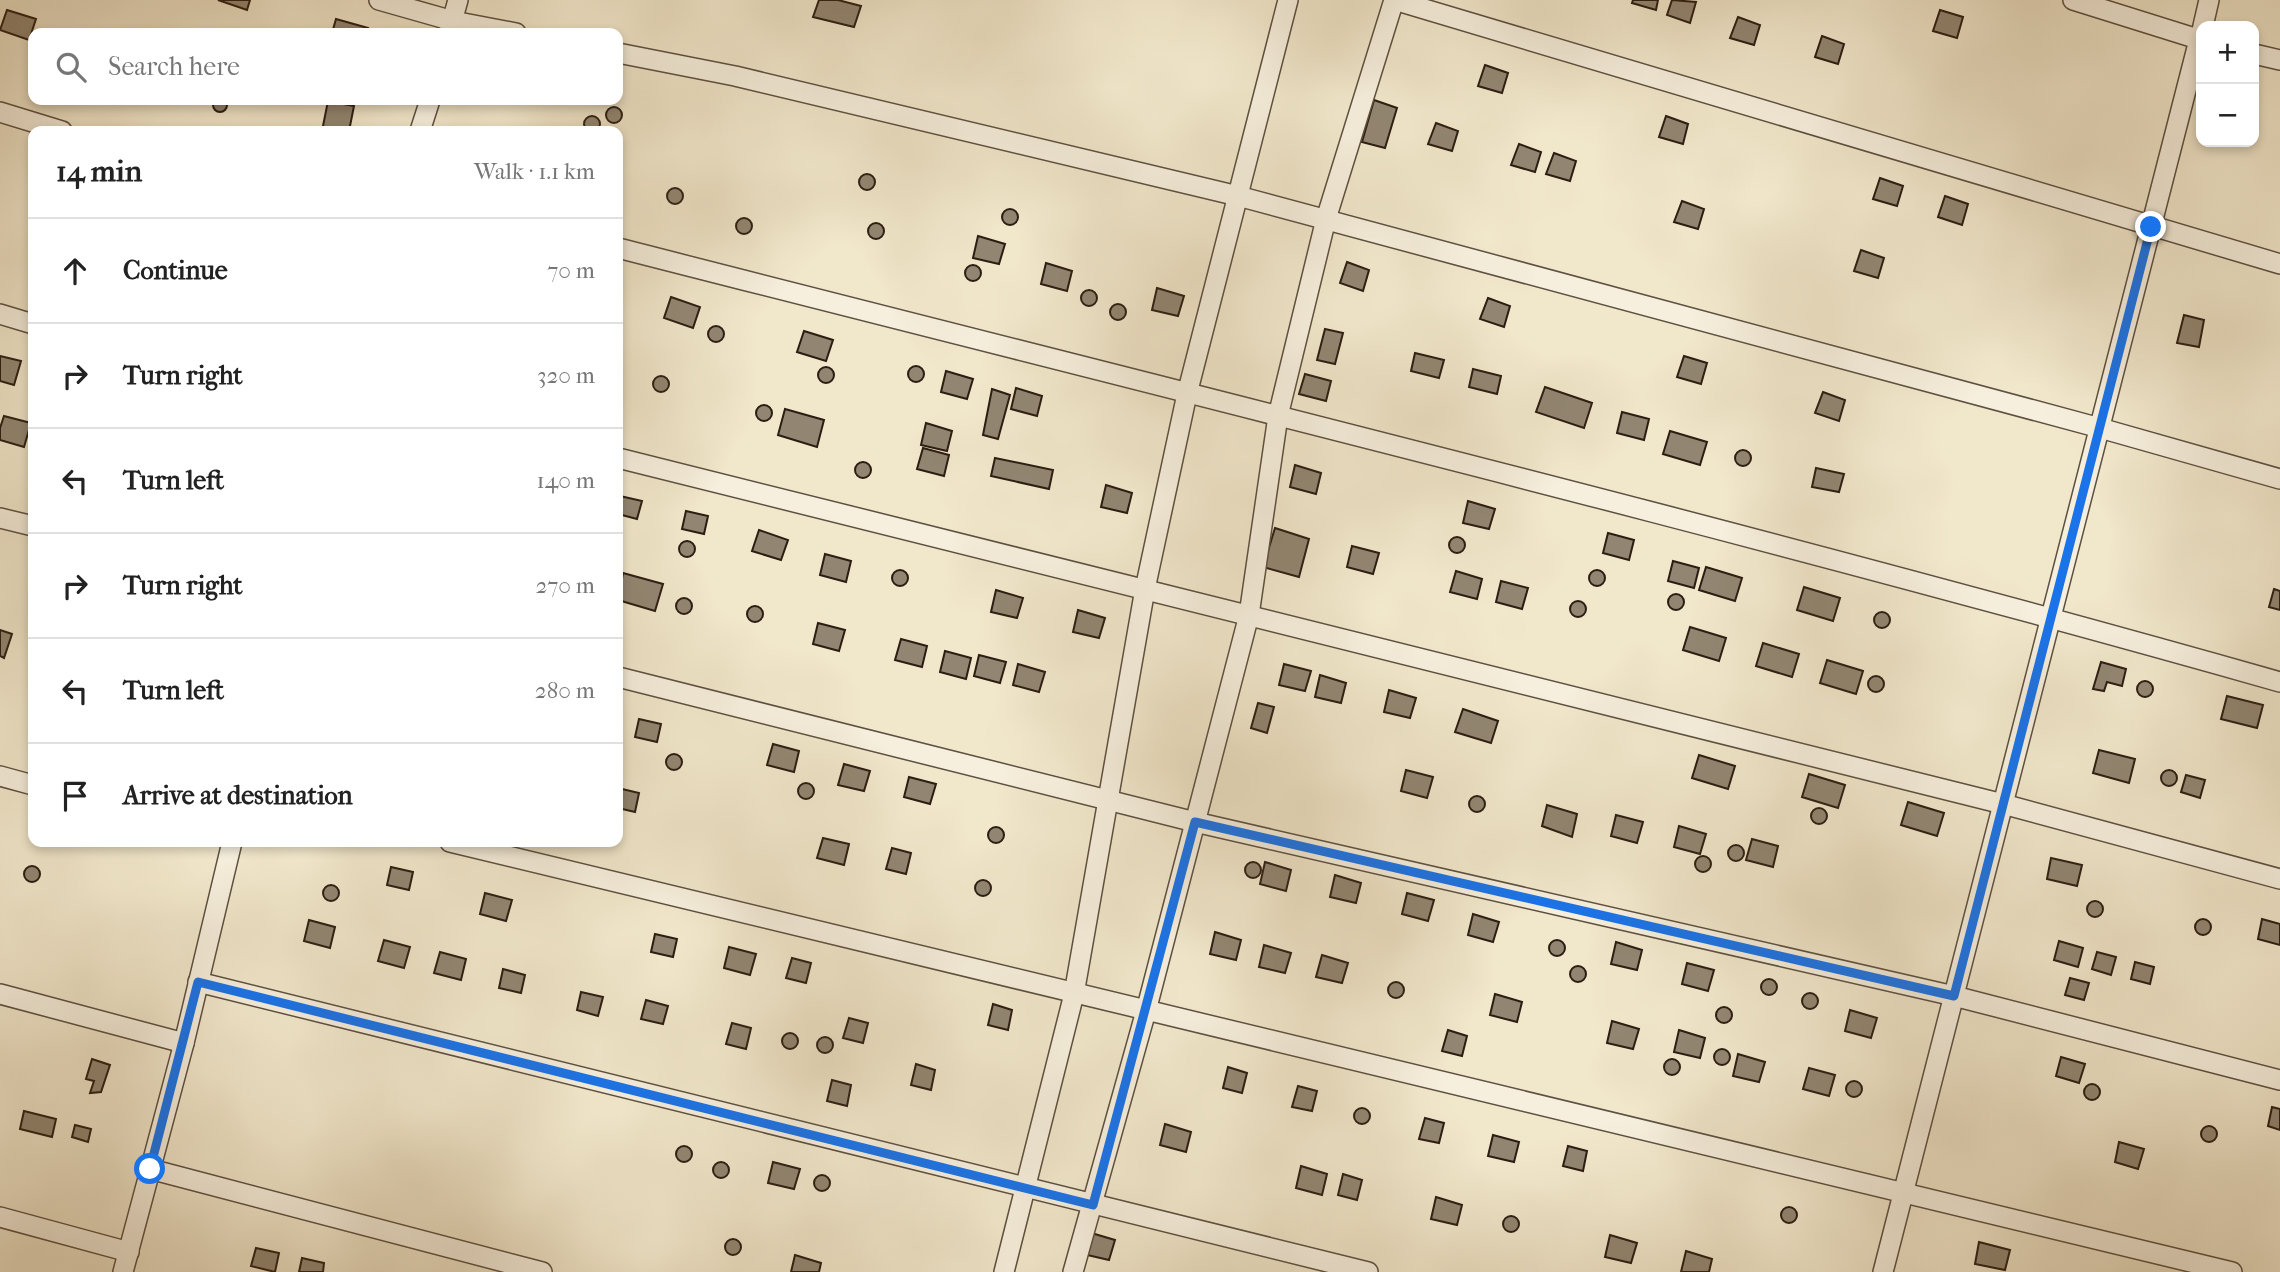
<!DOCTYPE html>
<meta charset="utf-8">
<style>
:root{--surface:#fff;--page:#f2f2f2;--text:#222;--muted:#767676;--line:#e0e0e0}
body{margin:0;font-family:"IM FELL French Canon",serif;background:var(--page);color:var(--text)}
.controls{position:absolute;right:21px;top:21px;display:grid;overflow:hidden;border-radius:14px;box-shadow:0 4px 10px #0003}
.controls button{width:63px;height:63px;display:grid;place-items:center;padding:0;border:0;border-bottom:2px solid var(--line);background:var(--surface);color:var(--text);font:35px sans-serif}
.stop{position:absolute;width:21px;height:21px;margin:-16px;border:5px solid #1a73e8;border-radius:50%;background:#fff}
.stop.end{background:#1a73e8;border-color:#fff;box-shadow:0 2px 7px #0008}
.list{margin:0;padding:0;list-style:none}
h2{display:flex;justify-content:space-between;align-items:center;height:91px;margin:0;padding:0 28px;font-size:30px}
h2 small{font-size:23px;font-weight:400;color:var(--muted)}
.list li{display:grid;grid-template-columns:46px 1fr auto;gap:21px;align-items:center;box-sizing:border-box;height:105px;padding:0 28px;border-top:2px solid var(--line)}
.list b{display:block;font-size:26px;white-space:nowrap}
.list em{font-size:23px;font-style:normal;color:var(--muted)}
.icon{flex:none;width:38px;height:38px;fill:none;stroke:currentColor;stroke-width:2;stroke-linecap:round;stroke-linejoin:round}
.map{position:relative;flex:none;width:2280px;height:1272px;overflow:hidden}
.search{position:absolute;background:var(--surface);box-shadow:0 4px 10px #0003;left:28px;top:28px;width:595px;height:77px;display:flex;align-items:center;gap:18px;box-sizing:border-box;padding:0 24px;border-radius:14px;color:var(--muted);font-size:26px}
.panel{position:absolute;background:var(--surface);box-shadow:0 4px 10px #0003;left:28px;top:126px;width:595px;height:721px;border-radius:14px}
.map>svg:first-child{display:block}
</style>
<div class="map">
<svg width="2280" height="1272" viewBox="0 0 2280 1272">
<rect width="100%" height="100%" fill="#f1e7cb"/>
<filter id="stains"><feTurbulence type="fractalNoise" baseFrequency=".00286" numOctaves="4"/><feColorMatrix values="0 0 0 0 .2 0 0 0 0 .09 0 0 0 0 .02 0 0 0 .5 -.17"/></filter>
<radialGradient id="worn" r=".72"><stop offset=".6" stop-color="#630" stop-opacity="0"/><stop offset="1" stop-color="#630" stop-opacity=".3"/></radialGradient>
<!-- building -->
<g fill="#928672" stroke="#2c1d12" stroke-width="2">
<polygon points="218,0 250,0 247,10"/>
<polygon points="819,0 838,0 861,6 854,27 813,17"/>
<polygon points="1633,0 1658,0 1656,10 1632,3"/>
<polygon points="1672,0 1696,2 1690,23 1667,15"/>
<polygon points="7,10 36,19 29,40 0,30"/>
<polygon points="1940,10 1963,17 1957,38 1933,31"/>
<polygon points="1738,17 1760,25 1754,45 1730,38"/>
<polygon points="336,19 368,28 367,33 332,33"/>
<polygon points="1822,36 1844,44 1838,64 1815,57"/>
<polygon points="1485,65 1508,73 1502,93 1478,86"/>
<circle cx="220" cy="105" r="7"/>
<polygon points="1374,100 1397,108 1385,148 1362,142"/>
<polygon points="328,101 354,106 349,131 322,131"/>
<circle cx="614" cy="115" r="8"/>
<polygon points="1666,116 1688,124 1683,144 1659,137"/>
<circle cx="592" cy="124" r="8"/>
<polygon points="1436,123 1458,131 1452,151 1428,144"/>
<polygon points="1519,144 1541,152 1535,172 1511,165"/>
<polygon points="1554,153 1576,161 1570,181 1546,174"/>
<circle cx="867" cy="182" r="8"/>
<polygon points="1880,178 1903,186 1897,206 1873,199"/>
<circle cx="675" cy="196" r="8"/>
<polygon points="1945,196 1968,204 1962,225 1938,217"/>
<polygon points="1682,201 1704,209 1698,229 1674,222"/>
<circle cx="1010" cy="217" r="8"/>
<circle cx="744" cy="226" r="8"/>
<circle cx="876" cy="231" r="8"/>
<polygon points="978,236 1005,244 999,264 973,258"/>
<polygon points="1861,250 1884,258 1878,278 1854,271"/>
<polygon points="1347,262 1369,270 1363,291 1340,283"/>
<polygon points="1046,263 1072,271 1067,291 1041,284"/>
<circle cx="973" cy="273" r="8"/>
<polygon points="1157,288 1184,296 1178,316 1152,310"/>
<circle cx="1089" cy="298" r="8"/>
<polygon points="671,297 700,307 693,328 664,318"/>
<polygon points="1488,298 1510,306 1504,327 1480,319"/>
<circle cx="1118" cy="312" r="8"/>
<polygon points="2184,315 2204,320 2199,347 2177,343"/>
<circle cx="716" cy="334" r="8"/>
<polygon points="1325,329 1343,333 1335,364 1317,360"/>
<polygon points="804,331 833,340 826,361 797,352"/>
<polygon points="1415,353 1444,360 1439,378 1411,371"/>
<polygon points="0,356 21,361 14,385 0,381"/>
<polygon points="1684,356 1707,363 1701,384 1677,377"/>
<circle cx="916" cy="374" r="8"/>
<circle cx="826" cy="375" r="8"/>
<polygon points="1473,369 1501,376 1497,394 1469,387"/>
<polygon points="946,371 973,379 967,399 941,392"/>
<polygon points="1305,374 1331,381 1326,401 1299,394"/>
<circle cx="661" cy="384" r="8"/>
<polygon points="1545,387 1592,403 1584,428 1536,412"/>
<polygon points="1016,388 1042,396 1037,416 1011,409"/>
<polygon points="992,389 1010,395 998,439 983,435"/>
<polygon points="1823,392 1845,400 1839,421 1815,413"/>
<circle cx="764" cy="413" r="8"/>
<polygon points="785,409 824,420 817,447 778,435"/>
<polygon points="1622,412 1649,419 1644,440 1617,433"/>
<polygon points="4,416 31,423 24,447 0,440 0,428"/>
<polygon points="926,423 952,431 947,451 921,445"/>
<polygon points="1670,431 1707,442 1700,465 1663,454"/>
<polygon points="923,448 949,455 944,476 917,469"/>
<circle cx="1743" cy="458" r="8"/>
<polygon points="995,458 1053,470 1049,489 991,476"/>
<circle cx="863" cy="470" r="8"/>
<polygon points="1295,465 1321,473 1316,494 1290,487"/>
<polygon points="1816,468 1844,474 1839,492 1812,487"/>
<polygon points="1106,485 1132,493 1127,513 1101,507"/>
<polygon points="620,496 642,501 637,519 618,514"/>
<polygon points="1468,501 1495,509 1489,529 1463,523"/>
<polygon points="686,511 708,516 704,534 682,529"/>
<polygon points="1275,528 1309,539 1299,577 1263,567"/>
<polygon points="759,530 788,540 781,560 752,551"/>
<polygon points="1608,533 1634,540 1629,560 1603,553"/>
<circle cx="1457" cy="545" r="8"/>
<circle cx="687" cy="549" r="8"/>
<polygon points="1352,546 1379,553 1373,574 1347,567"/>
<polygon points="825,554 851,561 846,582 820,575"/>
<polygon points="1673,561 1699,568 1694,588 1668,581"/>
<polygon points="1706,567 1742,578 1735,601 1699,590"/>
<circle cx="1597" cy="578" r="8"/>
<circle cx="900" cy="578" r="8"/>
<polygon points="1456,571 1482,579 1477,599 1450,592"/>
<polygon points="623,573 663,584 655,611 618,600"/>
<polygon points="1501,581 1528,588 1522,609 1496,602"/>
<polygon points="1804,587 1840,598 1833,621 1797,610"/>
<polygon points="2274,589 2280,591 2280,610 2269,607"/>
<polygon points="996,590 1023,598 1017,618 991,612"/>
<circle cx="1676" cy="602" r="8"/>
<circle cx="684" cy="606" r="8"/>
<circle cx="1578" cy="609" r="8"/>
<circle cx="755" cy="614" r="8"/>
<polygon points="1078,610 1105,618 1099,638 1073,632"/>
<circle cx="1882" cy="620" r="8"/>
<polygon points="818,623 845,630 839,651 813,644"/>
<polygon points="1690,627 1726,638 1719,661 1683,650"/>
<polygon points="0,630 12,634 4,658 0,656"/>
<polygon points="901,639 927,646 922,667 895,660"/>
<polygon points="1763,643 1799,654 1792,677 1756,666"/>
<polygon points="945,651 971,658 966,679 940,672"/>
<polygon points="979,655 1006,662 1000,683 974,676"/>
<polygon points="1827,660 1863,671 1856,694 1820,683"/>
<polygon points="2101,662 2126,669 2122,686 2107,682 2104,691 2093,689"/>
<polygon points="1018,664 1045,672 1039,692 1013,685"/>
<polygon points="1284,664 1311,671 1305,691 1279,685"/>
<polygon points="1320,675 1346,683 1341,703 1315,697"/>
<circle cx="1876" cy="684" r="8"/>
<circle cx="2145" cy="689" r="8"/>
<polygon points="1389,690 1416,698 1410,718 1384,712"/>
<polygon points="2227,696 2263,705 2257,728 2221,719"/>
<polygon points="1258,703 1274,707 1267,733 1251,728"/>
<polygon points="1463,709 1498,721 1491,743 1455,732"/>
<polygon points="639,719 661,724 657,742 635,737"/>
<polygon points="773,744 799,751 794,772 767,765"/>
<polygon points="2099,750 2135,759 2129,783 2093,773"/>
<circle cx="674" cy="762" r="8"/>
<polygon points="1699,755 1735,766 1728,789 1692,778"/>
<polygon points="844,764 870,771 864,791 838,785"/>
<polygon points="1406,770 1433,777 1427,798 1401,791"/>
<circle cx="2169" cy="778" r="8"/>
<polygon points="1809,774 1845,785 1838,808 1802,797"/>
<polygon points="2186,775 2205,780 2200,798 2181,792"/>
<polygon points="909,777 936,784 930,804 904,797"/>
<circle cx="806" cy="791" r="8"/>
<polygon points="618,788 639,793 635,812 618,808"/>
<circle cx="1477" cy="804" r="8"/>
<polygon points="1908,802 1944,813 1937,836 1901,825"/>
<polygon points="1547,805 1577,814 1572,837 1542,826"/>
<circle cx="1819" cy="816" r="8"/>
<polygon points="1616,815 1643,822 1637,843 1611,836"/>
<polygon points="1679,826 1706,834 1700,854 1674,847"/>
<circle cx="996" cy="835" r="8"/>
<polygon points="823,838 849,844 844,865 817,858"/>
<polygon points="1752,839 1778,846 1773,867 1746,860"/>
<circle cx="1736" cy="853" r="8"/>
<polygon points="892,848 911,853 906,874 886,869"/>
<circle cx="1703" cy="864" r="8"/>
<polygon points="2051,858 2082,865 2077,886 2047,879"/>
<polygon points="1265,862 1291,870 1286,891 1260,884"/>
<circle cx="1253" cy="870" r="8"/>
<circle cx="32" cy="874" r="8"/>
<polygon points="391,867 413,872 409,890 387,885"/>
<polygon points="1335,875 1361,883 1356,903 1330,897"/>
<circle cx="983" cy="888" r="8"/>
<circle cx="331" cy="893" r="8"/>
<polygon points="485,893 512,900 506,921 480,914"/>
<polygon points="1407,893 1434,900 1428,921 1402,914"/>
<circle cx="2095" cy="909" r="8"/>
<polygon points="1473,914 1499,922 1493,942 1468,935"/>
<polygon points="2262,919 2280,924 2280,945 2258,939"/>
<circle cx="2203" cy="927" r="8"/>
<polygon points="309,920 335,927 330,948 304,941"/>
<polygon points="1215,932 1241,940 1236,960 1210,954"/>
<polygon points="655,934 677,939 673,957 651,952"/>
<polygon points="384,940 410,947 404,968 378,961"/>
<circle cx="1557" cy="948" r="8"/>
<polygon points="2059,941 2083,948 2078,967 2054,960"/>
<polygon points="1616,942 1642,950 1637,970 1611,964"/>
<polygon points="1264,945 1291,953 1285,973 1259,967"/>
<polygon points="729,947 756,954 750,975 724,968"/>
<polygon points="440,952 466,959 461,980 434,973"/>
<polygon points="2097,952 2116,957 2111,975 2092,969"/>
<polygon points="1322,955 1348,963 1342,983 1316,977"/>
<polygon points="792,958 811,963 806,983 786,978"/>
<polygon points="2135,962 2154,967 2150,984 2131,979"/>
<polygon points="1687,963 1714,970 1708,991 1682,984"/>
<circle cx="1578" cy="974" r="8"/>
<polygon points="503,969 525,975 521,993 499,988"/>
<polygon points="2070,978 2089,983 2084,1000 2065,995"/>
<circle cx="1769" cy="987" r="8"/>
<circle cx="1396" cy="990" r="8"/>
<polygon points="581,992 603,997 598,1016 577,1010"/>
<circle cx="1810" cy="1001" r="8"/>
<polygon points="1495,994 1522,1002 1517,1022 1490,1015"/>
<polygon points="646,1000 668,1006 663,1024 641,1019"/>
<polygon points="993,1004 1012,1010 1008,1030 988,1025"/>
<circle cx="1724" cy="1015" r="8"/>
<polygon points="1850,1010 1877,1018 1871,1038 1845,1031"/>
<polygon points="849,1018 868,1023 863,1043 843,1038"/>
<polygon points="1612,1021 1639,1029 1633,1049 1607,1043"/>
<polygon points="732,1023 751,1028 746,1049 726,1044"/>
<polygon points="1448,1030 1467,1036 1462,1056 1442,1051"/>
<polygon points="1679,1030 1705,1038 1700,1058 1674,1052"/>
<circle cx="790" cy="1041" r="8"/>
<circle cx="825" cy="1045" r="8"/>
<circle cx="1722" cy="1057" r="8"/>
<polygon points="1738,1054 1765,1062 1759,1082 1733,1076"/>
<polygon points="2061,1057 2085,1064 2079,1083 2056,1076"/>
<polygon points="92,1059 110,1065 101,1092 90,1093 94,1081 86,1079"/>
<circle cx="1672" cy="1067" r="8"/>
<polygon points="916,1064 935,1070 931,1090 911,1085"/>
<polygon points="1228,1067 1247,1073 1242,1093 1223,1088"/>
<polygon points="1809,1068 1835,1075 1829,1096 1803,1089"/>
<polygon points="832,1080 851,1085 847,1106 827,1101"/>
<circle cx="1854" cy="1089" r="8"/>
<circle cx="2092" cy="1092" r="8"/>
<polygon points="1298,1086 1317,1091 1312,1111 1292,1107"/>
<polygon points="2272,1107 2280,1109 2280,1130 2268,1126"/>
<circle cx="1362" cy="1116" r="8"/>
<polygon points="24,1111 56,1119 52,1137 20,1129"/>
<polygon points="1425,1118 1444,1123 1439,1143 1419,1139"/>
<polygon points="1165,1124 1191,1132 1186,1152 1160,1145"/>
<polygon points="75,1125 91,1129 88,1142 72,1137"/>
<circle cx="2209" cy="1134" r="8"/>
<polygon points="1493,1135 1519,1142 1514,1162 1488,1156"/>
<polygon points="2119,1142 2144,1149 2138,1169 2115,1162"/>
<polygon points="1568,1146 1587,1151 1583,1171 1563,1166"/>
<circle cx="684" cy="1154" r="8"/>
<polygon points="773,1162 800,1169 794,1189 768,1183"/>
<circle cx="721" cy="1170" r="8"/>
<polygon points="1301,1166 1327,1174 1322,1195 1296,1188"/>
<polygon points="1343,1174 1362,1180 1357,1200 1338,1195"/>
<circle cx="822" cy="1183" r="8"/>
<polygon points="1436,1197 1462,1205 1457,1225 1431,1219"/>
<circle cx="1789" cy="1215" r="8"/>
<circle cx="1511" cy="1224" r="8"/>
<polygon points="1088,1232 1115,1240 1109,1260 1083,1254"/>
<polygon points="1610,1235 1637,1243 1631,1263 1605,1257"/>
<circle cx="733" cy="1247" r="8"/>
<polygon points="1979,1242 2010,1250 2005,1270 1975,1264"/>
<polygon points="256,1248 279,1253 275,1272 251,1266"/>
<polygon points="1686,1251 1712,1259 1709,1272 1681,1272"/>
<polygon points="795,1255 821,1263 819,1272 791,1272"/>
<polygon points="302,1258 324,1263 323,1272 299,1272"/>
</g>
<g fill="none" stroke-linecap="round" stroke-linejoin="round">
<defs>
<g id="minor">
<polyline points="379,0 453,21 516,33"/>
<polyline points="1394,0 2280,264"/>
<polyline points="2073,0 2201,40"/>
<polyline points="2203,26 2209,0"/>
<polyline points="449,32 458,0"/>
<polyline points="618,53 735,76 1238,196 2100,428 2280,479"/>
<polyline points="2254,54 2280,60"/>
<polyline points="0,112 62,131"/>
<polyline points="420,131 430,100"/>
<path d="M618,248C1172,390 1729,526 2280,682"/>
<polyline points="0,314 33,324"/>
<polyline points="618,458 2003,804 2280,879"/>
<polyline points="0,518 33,526"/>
<polyline points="618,677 1195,822 1954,996 2280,1080"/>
<polyline points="0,776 33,785"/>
<polyline points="450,842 2232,1272"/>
<polyline points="198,982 1368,1272"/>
<polyline points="0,994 184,1043"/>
<polyline points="150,1169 542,1272"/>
<polyline points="0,1217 129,1252"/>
<polyline points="123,1272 184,1043 232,842"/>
<polyline points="1004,1272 1074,994 1145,589 1187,394 1288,0"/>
<polyline points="1073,1272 1146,1011 1249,615 1278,416 1326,219 1394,0"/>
<polyline points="1883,1272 2201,32"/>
</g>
</defs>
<!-- minor casing -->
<use href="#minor" stroke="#5d5040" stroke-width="22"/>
<!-- minor -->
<use href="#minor" stroke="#f6efdd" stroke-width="19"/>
</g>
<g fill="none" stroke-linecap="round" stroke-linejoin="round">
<!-- route -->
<polyline stroke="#1a73e8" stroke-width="9" points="150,1169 198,982 1093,1205 1195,822 1954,996 2151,227"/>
</g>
<rect width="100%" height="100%" filter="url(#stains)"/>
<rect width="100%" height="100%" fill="url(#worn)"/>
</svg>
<div class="controls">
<button>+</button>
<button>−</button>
</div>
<div class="stop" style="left:150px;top:1169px"></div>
<div class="stop end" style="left:2151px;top:227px"></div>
<div class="search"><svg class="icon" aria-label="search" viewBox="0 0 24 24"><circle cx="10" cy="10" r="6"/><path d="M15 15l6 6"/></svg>Search here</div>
<section class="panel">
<h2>14 min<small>Walk · 1.1 km</small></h2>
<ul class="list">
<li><svg class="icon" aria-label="ahead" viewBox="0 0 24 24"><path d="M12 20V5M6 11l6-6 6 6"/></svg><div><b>Continue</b></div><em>70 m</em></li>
<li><svg class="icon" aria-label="right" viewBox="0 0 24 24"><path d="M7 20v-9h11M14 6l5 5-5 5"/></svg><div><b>Turn right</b></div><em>320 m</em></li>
<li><svg class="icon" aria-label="left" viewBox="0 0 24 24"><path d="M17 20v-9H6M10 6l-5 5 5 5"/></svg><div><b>Turn left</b></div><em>140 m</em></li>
<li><svg class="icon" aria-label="right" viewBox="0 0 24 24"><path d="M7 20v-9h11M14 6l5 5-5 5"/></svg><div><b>Turn right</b></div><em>270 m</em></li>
<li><svg class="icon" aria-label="left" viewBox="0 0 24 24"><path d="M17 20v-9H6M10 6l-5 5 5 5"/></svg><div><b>Turn left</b></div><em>280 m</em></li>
<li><svg class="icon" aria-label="arrive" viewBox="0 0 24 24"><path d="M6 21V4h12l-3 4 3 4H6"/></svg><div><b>Arrive at destination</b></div></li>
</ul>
</section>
</div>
